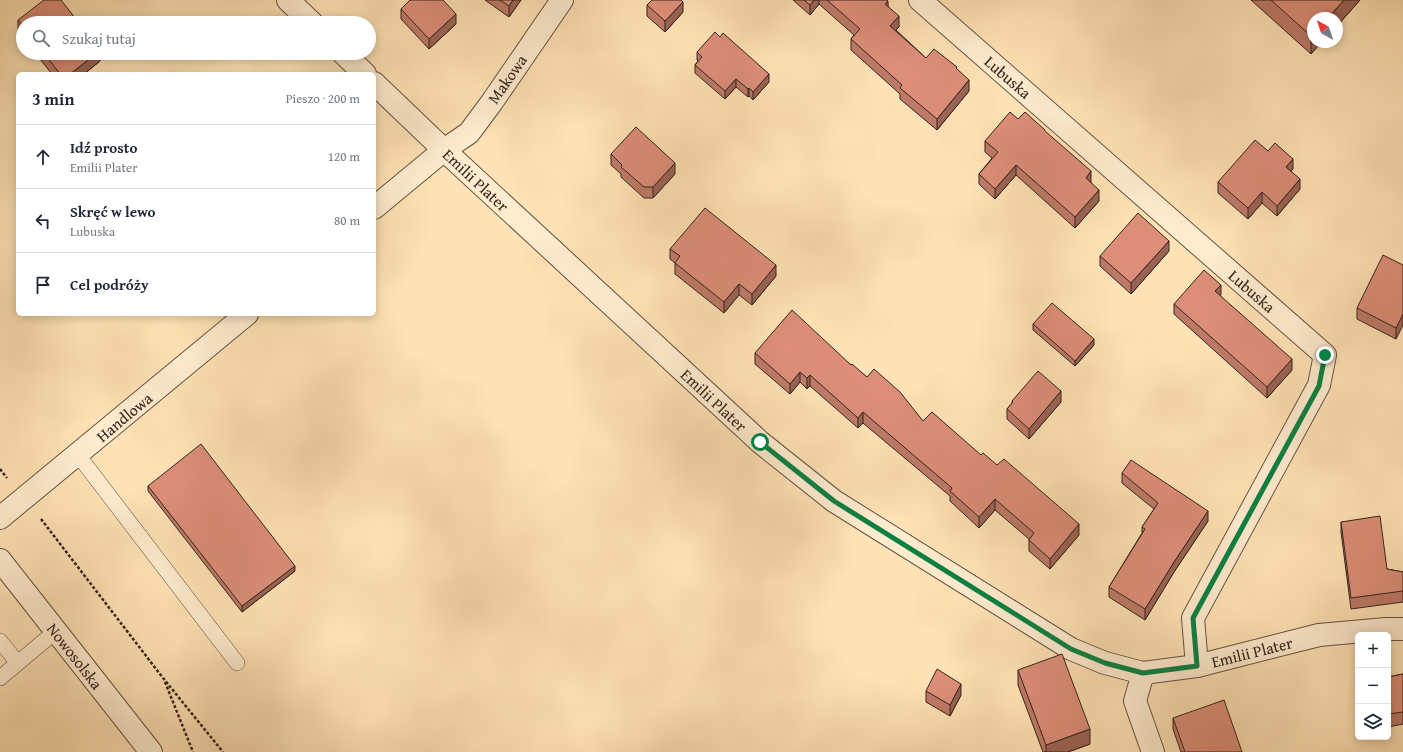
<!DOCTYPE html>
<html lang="pl">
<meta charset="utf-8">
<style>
:root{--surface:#fff;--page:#f2f2f3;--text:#1f2937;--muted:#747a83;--line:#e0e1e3}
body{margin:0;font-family:"Gentium Book Plus",serif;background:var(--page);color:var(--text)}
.controls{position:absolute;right:12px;bottom:12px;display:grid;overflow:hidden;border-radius:6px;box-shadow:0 2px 10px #0003}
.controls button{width:36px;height:36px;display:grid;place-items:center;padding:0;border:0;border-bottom:1px solid var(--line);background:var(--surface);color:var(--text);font:20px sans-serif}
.compass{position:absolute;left:1307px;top:12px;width:36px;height:36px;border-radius:50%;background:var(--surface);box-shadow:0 2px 10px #0003;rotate:320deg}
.stop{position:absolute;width:12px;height:12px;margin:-9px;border:3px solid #0b8043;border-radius:50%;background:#fff}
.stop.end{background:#0b8043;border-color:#fff;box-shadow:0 1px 4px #0008}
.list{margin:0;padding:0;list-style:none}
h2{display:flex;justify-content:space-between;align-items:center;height:52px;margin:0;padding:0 16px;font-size:17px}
h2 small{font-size:13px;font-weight:400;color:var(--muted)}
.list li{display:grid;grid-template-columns:26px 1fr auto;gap:12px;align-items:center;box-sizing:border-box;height:64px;padding:0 16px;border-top:1px solid var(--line)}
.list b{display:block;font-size:15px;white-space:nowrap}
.list p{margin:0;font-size:13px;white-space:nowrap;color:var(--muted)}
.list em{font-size:13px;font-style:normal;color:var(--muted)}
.icon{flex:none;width:22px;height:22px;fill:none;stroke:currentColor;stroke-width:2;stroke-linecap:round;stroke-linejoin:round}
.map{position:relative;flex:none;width:1403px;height:752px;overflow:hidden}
.search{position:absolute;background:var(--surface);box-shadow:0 2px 10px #0003;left:16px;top:16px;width:360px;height:44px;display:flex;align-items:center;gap:10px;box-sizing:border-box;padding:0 14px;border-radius:22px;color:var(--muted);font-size:15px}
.panel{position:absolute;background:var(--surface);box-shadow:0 2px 10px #0003;left:16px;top:72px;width:360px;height:244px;border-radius:6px}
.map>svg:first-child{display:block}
</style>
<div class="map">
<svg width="1403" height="752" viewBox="0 0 1403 752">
<rect width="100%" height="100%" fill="#ffe2b5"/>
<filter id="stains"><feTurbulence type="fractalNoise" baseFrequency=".005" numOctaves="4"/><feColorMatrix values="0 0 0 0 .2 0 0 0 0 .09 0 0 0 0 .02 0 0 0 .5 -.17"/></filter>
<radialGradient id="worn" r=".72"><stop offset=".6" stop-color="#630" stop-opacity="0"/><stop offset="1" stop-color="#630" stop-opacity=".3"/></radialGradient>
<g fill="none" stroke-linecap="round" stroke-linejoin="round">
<defs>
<g id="lane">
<polyline points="78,455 237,663"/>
<polyline points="0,641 17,662"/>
<polyline points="0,678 56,631"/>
</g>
<g id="street">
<polyline points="288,0 312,23"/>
<polyline points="920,0 1325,355 1319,385 1193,618 1197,666"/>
<polyline points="343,53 365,74"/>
<polyline points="374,83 444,150 760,442 834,501 1071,649 1105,663 1143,673 1197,666 1319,635 1386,629 1403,629"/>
<polyline points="374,208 444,150 469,133 492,102 562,0"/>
<polyline points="0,518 247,314"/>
<polyline points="0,560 151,752"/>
<polyline points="1143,673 1135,701 1153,752"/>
</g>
</defs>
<!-- lane casing -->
<use href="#lane" stroke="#665443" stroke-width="16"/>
<!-- street casing -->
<use href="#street" stroke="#665443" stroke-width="24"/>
<!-- path -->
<g stroke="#33241d" stroke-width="2.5" stroke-dasharray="3 2" stroke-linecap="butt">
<polyline points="0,469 7,478"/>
<polyline points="41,519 163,678 223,752"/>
<polyline points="165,682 193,752"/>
</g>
<!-- lane -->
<use href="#lane" stroke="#ffeccf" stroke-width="15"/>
<!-- street -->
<use href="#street" stroke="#ffeccf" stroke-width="22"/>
</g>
<!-- wall -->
<g fill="#be7a68" stroke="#33241d">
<polygon points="485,0 521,0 509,17"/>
<polygon points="793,0 887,0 888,6 899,27 896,30 926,58 957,69 969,91 937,130 900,99 900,94 851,50 851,39 854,35 819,4 810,15"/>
<polygon points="1251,0 1360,0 1337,26 1337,18 1311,54"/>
<polygon points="647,5 683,12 665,32 647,16"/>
<polygon points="401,9 456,24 429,49 401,19"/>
<polygon points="18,20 23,23 23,37 18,31"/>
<polygon points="697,52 769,82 753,100 749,96 748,97 736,87 725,99 695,73 695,65 698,61 697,60"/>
<polygon points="35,53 100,53 100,61 84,74 52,74"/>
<polygon points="1018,119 1045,132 1091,182 1099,201 1075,228 1016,175 995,199 979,184 979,174 992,158 985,152 985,141"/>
<polygon points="1268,151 1293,169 1291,171 1300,189 1277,216 1262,203 1248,219 1218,193 1218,182"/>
<polygon points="611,154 675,174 653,198 644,198 621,177 621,174 611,165"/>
<polygon points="670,249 776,276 752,305 739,295 724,313 675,274 675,263 670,259"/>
<polygon points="1169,251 1131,294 1100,266 1100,256"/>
<polygon points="1403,265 1396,339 1357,319 1357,308"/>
<polygon points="1221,295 1220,296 1292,370 1267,398 1174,314 1174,304"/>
<polygon points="1033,324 1094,345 1075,366 1033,330"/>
<polygon points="755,353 851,365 867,377 923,421 981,455 1079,535 1050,569 1029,551 1029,539 995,510 979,528 950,501 950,496 863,423 858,428 810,386 807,389 800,382 790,394 755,364"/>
<polygon points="1012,401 1061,402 1029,439 1007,419 1007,409 1012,403"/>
<polygon points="1122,473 1208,521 1174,572 1145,620 1109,597 1109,587 1142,533 1142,527 1154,509 1122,483"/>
<polygon points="148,486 295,571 242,612 148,491"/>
<polygon points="1341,522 1387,569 1403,572 1403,602 1351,609 1341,532"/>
<polygon points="1018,670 1090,744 1068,752 1043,752 1018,685"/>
<polygon points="1403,674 1403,724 1388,727 1388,677"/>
<polygon points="926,691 961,695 950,716 926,702"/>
<polygon points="1173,718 1242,752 1181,752 1173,729"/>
</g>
<!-- shaded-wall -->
<g fill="#9b6355" stroke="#33241d">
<polygon points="513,0 521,0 509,17 509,6"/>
<polygon points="814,0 819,0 819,4 810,15 810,5"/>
<polygon points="1344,0 1360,0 1337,26 1337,18 1328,18"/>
<polygon points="888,1 888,11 885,4"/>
<polygon points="683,2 683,12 665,32 665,21"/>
<polygon points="456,14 456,24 429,49 429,39"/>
<polygon points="899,16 899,27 890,36 890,26"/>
<polygon points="1313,34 1313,42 1322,42 1311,54 1311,36"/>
<polygon points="97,53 100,53 100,61 84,74 70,74"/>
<polygon points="769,74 769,82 753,100 753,92"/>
<polygon points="736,79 736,87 725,99 725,91"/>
<polygon points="969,80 969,91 937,130 937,119"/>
<polygon points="749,88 749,96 748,97 748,89"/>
<polygon points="1293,159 1293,169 1286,177 1286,167"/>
<polygon points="675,163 675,174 653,198 653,187"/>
<polygon points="1016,165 1016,175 995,199 995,189"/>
<polygon points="1091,171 1091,182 1086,188 1086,178"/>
<polygon points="1300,179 1300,189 1277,216 1277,206"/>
<polygon points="1099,190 1099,201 1075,228 1075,217"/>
<polygon points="1262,192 1262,203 1248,219 1248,208"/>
<polygon points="1169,241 1169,251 1131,294 1131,283"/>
<polygon points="776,265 776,276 752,305 752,294"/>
<polygon points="739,284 739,295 724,313 724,302"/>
<polygon points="1221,285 1221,295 1215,302 1215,291"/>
<polygon points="1403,314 1403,325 1396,339 1396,328"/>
<polygon points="1094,339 1094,345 1075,366 1075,361"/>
<polygon points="1292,359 1292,370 1267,398 1267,387"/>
<polygon points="800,372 800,382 790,394 790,384"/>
<polygon points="810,375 810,386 807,389 807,378"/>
<polygon points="1061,391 1061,402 1029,439 1029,429"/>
<polygon points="863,412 863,423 858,428 858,418"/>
<polygon points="995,499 995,510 979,528 979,517"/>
<polygon points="1208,511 1208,521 1174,572 1145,620 1145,609 1174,562"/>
<polygon points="1079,524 1079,535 1050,569 1050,559"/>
<polygon points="295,566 295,571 242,612 242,606"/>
<polygon points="961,684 961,695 950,716 950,705"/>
<polygon points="1090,729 1090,744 1068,752 1046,752 1046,745"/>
</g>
<!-- building -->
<g fill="#dd8e79" stroke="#33241d">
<polygon points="44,0 61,0 79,23 23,23 23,26 18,20"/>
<polygon points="410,0 443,0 456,14 429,39 401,9"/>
<polygon points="500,0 513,0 509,6"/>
<polygon points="652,0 681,0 683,2 665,21 647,5"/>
<polygon points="804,0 814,0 810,5"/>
<polygon points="827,0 887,0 888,1 885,4 899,16 890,26 926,58 934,49 957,67 956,68 969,80 937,119 900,88 902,85 851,39 860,29"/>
<polygon points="1271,0 1344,0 1328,18 1313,18 1313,34 1311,36"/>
<polygon points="715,32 720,37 723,33 769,74 753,92 749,88 748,89 736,79 725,91 695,65 702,57 697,52"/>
<polygon points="44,53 97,53 70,74 60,74"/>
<polygon points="1010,112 1018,119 1025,112 1045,130 1045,131 1091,171 1086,178 1099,190 1075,217 1016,165 995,189 979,174 998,152 985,141"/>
<polygon points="636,127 675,163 653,187 644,187 621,167 622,165 611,154"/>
<polygon points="1255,140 1268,151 1275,143 1293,159 1286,167 1300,179 1277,206 1262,192 1248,208 1218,182"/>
<polygon points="705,208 776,265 752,294 739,284 724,302 675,263 680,256 670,249"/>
<polygon points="1138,213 1169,241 1131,283 1100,256"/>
<polygon points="1383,255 1403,265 1403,314 1396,328 1357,308"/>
<polygon points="1204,270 1221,285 1215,291 1292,359 1267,387 1174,304"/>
<polygon points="1052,303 1094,339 1075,361 1033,324"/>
<polygon points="792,310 851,365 852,364 867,377 874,369 900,392 923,421 932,412 981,455 983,453 997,465 1004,459 1079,524 1050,559 1029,540 1034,533 995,499 979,517 950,491 952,488 863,412 858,418 810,375 807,378 800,372 790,384 755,353"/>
<polygon points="1038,371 1061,391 1029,429 1007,409 1013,402 1012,401"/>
<polygon points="201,444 295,566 242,606 148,486"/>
<polygon points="1131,460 1208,511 1174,562 1145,609 1109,587 1145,529 1142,527 1158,503 1122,473"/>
<polygon points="1380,516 1387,569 1403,572 1403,591 1351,598 1341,522"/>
<polygon points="1062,654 1090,729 1046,745 1018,670"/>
<polygon points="937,669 961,684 950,705 926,691"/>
<polygon points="1403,674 1403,712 1388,714 1388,677"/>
<polygon points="1224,700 1242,752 1185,752 1173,718"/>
</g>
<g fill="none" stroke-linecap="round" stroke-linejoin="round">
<!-- route -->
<polyline stroke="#0b8043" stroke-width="5" points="760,442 834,501 1071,649 1105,663 1143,673 1197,666 1193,618 1319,386 1325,355"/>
</g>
<g text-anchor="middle" stroke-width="4" stroke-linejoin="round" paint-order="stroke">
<!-- street labels -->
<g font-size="16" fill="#33241d" stroke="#ffeccf">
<text transform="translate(1008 77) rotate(41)" y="6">Lubuska</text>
<text transform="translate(507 79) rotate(-55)" y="6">Makowa</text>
<text transform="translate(476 180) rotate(43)" y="6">Emilii Plater</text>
<text transform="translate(1252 291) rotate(41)" y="6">Lubuska</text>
<text transform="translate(714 400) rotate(43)" y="6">Emilii Plater</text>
<text transform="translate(124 417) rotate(-40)" y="6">Handlowa</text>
<text transform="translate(1252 652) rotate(-14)" y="6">Emilii Plater</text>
<text transform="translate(75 656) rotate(52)" y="6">Nowosolska</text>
</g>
</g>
<rect width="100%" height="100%" filter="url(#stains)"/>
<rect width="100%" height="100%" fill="url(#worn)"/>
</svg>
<div class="controls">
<button>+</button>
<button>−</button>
<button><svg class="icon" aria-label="layers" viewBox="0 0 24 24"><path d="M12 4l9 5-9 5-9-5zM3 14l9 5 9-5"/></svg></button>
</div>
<svg class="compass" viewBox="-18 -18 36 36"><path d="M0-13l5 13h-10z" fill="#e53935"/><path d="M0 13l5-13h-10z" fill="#747a83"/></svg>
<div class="stop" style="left:760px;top:442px"></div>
<div class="stop end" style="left:1325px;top:355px"></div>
<div class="search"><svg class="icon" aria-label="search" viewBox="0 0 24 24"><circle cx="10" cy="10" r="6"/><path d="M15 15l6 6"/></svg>Szukaj tutaj</div>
<section class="panel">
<h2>3 min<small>Pieszo · 200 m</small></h2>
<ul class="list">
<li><svg class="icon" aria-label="ahead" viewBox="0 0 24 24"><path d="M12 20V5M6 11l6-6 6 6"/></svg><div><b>Idź prosto</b><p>Emilii Plater</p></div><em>120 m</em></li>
<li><svg class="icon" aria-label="left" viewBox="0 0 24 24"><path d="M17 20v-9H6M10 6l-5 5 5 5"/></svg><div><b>Skręć w lewo</b><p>Lubuska</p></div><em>80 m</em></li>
<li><svg class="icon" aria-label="arrive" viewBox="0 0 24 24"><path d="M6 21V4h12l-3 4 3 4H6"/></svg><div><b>Cel podróży</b></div></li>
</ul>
</section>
</div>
